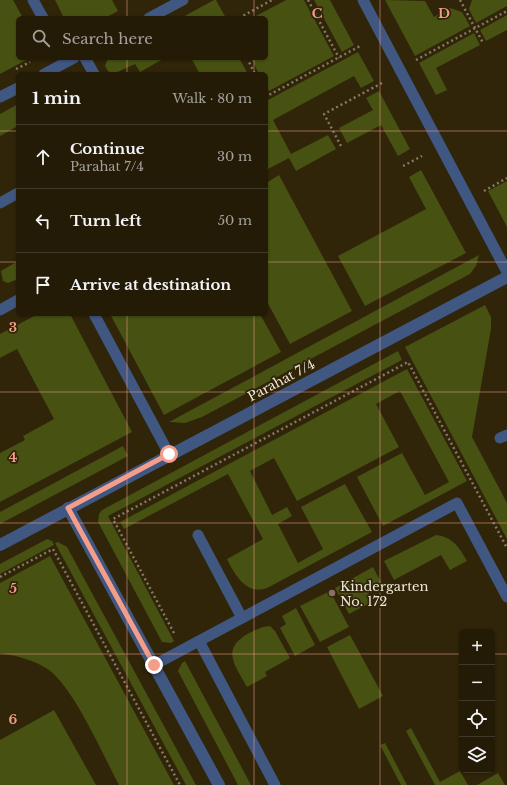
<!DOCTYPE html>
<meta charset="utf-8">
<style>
:root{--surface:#241b07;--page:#2c2411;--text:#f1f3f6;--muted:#a3a19b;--line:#413928}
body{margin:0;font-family:"Libre Baskerville",serif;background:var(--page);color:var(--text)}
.controls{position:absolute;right:12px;bottom:12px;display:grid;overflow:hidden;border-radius:6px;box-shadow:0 1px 3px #0004}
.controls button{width:36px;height:36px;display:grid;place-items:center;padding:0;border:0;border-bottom:1px solid var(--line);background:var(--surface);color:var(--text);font:20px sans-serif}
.stop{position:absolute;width:12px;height:12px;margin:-9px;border:3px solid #f49e8a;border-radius:50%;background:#fff}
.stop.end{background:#f49e8a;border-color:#fff;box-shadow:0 1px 4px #0008}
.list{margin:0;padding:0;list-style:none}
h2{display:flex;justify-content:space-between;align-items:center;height:52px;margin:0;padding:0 16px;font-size:17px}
h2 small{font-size:13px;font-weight:400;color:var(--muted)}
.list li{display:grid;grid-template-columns:26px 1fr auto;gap:12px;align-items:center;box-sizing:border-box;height:64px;padding:0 16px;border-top:1px solid var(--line)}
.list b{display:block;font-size:15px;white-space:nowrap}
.list p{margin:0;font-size:13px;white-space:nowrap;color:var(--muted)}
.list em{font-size:13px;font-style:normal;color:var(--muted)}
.icon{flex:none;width:22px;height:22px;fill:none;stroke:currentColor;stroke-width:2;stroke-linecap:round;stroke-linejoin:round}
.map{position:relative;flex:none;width:507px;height:785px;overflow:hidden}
.search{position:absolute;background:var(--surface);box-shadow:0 1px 3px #0004;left:16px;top:16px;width:252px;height:44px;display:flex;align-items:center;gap:10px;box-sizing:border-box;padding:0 14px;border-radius:6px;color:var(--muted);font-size:15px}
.panel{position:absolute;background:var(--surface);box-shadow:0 1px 3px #0004;left:16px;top:72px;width:252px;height:244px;border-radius:6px}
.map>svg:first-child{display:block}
</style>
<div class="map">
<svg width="507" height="785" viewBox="0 0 507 785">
<rect width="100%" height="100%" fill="#302409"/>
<!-- green -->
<g fill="#465112">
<polygon points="0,0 13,0 23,18 18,18 18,58 30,58 0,74"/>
<polygon points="55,0 112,0 118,11 105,18 64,18"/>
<polygon points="214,0 216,0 226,18 181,18"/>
<polygon points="286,0 304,0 334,56 269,91 266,86 266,74 259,74 251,58 266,58 266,18 252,18"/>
<polygon points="314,0 330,0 354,45 342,52"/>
<polygon points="385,0 425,1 434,17 450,8 462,12 470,26 415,56"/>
<polygon points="472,0 507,0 507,6 476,23 469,9"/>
<polygon points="507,15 507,30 486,41 480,30"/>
<polygon points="474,33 480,45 436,68 447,90 436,95 419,63"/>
<polygon points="358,52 374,81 361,88 354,76 273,120 291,154 328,135 336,149 296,171 289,158 266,170 266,101"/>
<polygon points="108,58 165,58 140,72 135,64 113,74 108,71 105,66"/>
<polygon points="191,58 239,58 248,74 200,74"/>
<polygon points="379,91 410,149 398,156 381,125 347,143 339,128 373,110 366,98"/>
<polygon points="18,104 18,126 0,136 0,114"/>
<polygon points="421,170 466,253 365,306 338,256 426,209 409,177"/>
<polygon points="279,175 352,311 290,344 266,300 266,183"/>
<polygon points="507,181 507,227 488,191"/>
<polygon points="479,255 476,266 470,274 202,417 185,423 169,422"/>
<polygon points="18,261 18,279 8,283 3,281 1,271"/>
<polygon points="485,305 491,317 491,329 472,437 507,503 507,539 405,347"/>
<polygon points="38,314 70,314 132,432 0,502 0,453 25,440 23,436 54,419 17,349 0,358 0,334"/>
<polygon points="110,314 260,314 281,352 164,415"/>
<polygon points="398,351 402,360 108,516 174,641 171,643 162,642 98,522 99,514 102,510"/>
<path d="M407,369L467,481L383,526L357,477L402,453L425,495L449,482L400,391L376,404L399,447L297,501L274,458L250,471L272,515L287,507L292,516L278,524L298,563L323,549L301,507L345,484L372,532L269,587C248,597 235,576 227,559L263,539L228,474L124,529L120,522Z"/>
<polygon points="123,446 128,456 0,524 0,512"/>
<path d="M436,535C453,537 459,547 467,561L450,570L441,555L394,580L384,561Z"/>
<polygon points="47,539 52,541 54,545 0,574 0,564"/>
<polygon points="58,542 67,547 196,785 186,785 55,543"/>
<path d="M50,556L174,785H119C103,755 75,690 49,670C34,660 18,656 0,653V583Z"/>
<polygon points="373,567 383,586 368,593 372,602 349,614 335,588"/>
<polygon points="330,591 349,627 320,642 300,606"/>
<polygon points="296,608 315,645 295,656 280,628 286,624 282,616"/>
<path d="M270,626L275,631L290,658L265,672L267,676L247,687C235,665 220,649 249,633C256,630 262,626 270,626Z"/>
<polygon points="350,635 383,696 359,709 327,647"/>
<polygon points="185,661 251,785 238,785 178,671 182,663"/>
<polygon points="54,710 96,785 0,785 0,740"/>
<polygon points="411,728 440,782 460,771 468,785 435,785 406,731"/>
<polygon points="385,743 407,785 401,785 380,745"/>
<polygon points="498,773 505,785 477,785"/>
</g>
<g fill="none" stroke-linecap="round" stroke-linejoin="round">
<!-- path -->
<g stroke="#847a65" stroke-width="2.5" stroke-dasharray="2 3" stroke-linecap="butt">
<polyline points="308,0 339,58"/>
<polyline points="460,0 483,43"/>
<polyline points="239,18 272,0"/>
<polyline points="247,58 255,74"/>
<polyline points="416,60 507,11"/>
<polyline points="16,69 30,62"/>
<polyline points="266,94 267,96 362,45"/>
<polyline points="341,146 324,114 382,83"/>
<polyline points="403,166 422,156"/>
<polyline points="484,191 507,178"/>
<polyline points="0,577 53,549 180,785"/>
<polyline points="174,633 113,519 408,362 507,548"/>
</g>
<!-- service -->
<g stroke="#405782" stroke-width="11">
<polyline points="33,0 43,18"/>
<polyline points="363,0 507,272"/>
<polyline points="149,18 183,0"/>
<polyline points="85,58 94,74"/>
<polyline points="44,74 74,58"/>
<polyline points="0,97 18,88"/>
<polyline points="0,203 18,193"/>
<polyline points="0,310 18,300"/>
<polyline points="94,314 169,454"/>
<polyline points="500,438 507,435"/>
<polyline points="198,535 242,618"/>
<polyline points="199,641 275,785"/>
<polyline points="154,665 457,503 507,597"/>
</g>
<!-- minor -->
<g stroke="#405782" stroke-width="12">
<polyline points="68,508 219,785"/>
<polyline points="0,545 507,277"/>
</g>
</g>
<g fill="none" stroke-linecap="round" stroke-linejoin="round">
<!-- route -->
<polyline stroke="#f49e8a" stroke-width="5" points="154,665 68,508 169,454"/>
</g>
<!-- grid -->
<path fill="none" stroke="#f49e8a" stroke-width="1" stroke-opacity="0.55" d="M127,0V18M254,0V18M380,0V785M127,58V74M254,58V74M0,131H18M266,131H507M0,262H18M266,262H507M127,314V785M254,314V785M0,392H507M0,523H507M0,654H462M492,654H507"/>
<!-- markers -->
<circle fill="#8d6e63" stroke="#302409" stroke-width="1.5" cx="332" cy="593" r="4"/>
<g text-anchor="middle" stroke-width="3.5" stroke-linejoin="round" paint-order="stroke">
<!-- street labels -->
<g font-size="13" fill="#eee6d7" stroke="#302409">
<text transform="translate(281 380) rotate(-28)" y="5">Parahat 7/4</text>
</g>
<!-- poi labels -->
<g font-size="13" fill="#eee6d7" stroke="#302409" text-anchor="start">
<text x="340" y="591">Kindergarten<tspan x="340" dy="15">No. 172</tspan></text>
</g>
</g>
<g font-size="13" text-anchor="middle" font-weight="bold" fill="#f49e8a" stroke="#302409" stroke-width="3.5" stroke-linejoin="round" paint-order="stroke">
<text x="317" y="18">C</text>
<text x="444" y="18">D</text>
<text x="13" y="332">3</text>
<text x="13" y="462">4</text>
<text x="13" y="593">5</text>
<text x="13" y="724">6</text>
</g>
</svg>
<div class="controls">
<button>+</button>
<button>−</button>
<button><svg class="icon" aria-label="locate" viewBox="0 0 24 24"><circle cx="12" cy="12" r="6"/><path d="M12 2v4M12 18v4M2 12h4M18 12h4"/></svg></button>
<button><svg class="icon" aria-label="layers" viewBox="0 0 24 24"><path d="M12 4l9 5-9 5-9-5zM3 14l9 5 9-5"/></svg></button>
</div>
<div class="stop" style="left:169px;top:454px"></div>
<div class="stop end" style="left:154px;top:665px"></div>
<div class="search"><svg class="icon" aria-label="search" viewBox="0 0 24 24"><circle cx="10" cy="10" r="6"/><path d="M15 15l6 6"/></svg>Search here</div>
<section class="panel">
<h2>1 min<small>Walk · 80 m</small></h2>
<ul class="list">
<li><svg class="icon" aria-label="ahead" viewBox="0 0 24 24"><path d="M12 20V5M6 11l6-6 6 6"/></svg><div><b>Continue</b><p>Parahat 7/4</p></div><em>30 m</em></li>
<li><svg class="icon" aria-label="left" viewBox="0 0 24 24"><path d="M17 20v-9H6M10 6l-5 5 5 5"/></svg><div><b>Turn left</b></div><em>50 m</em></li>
<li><svg class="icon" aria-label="arrive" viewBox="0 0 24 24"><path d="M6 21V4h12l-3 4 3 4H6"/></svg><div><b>Arrive at destination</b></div></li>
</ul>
</section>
</div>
